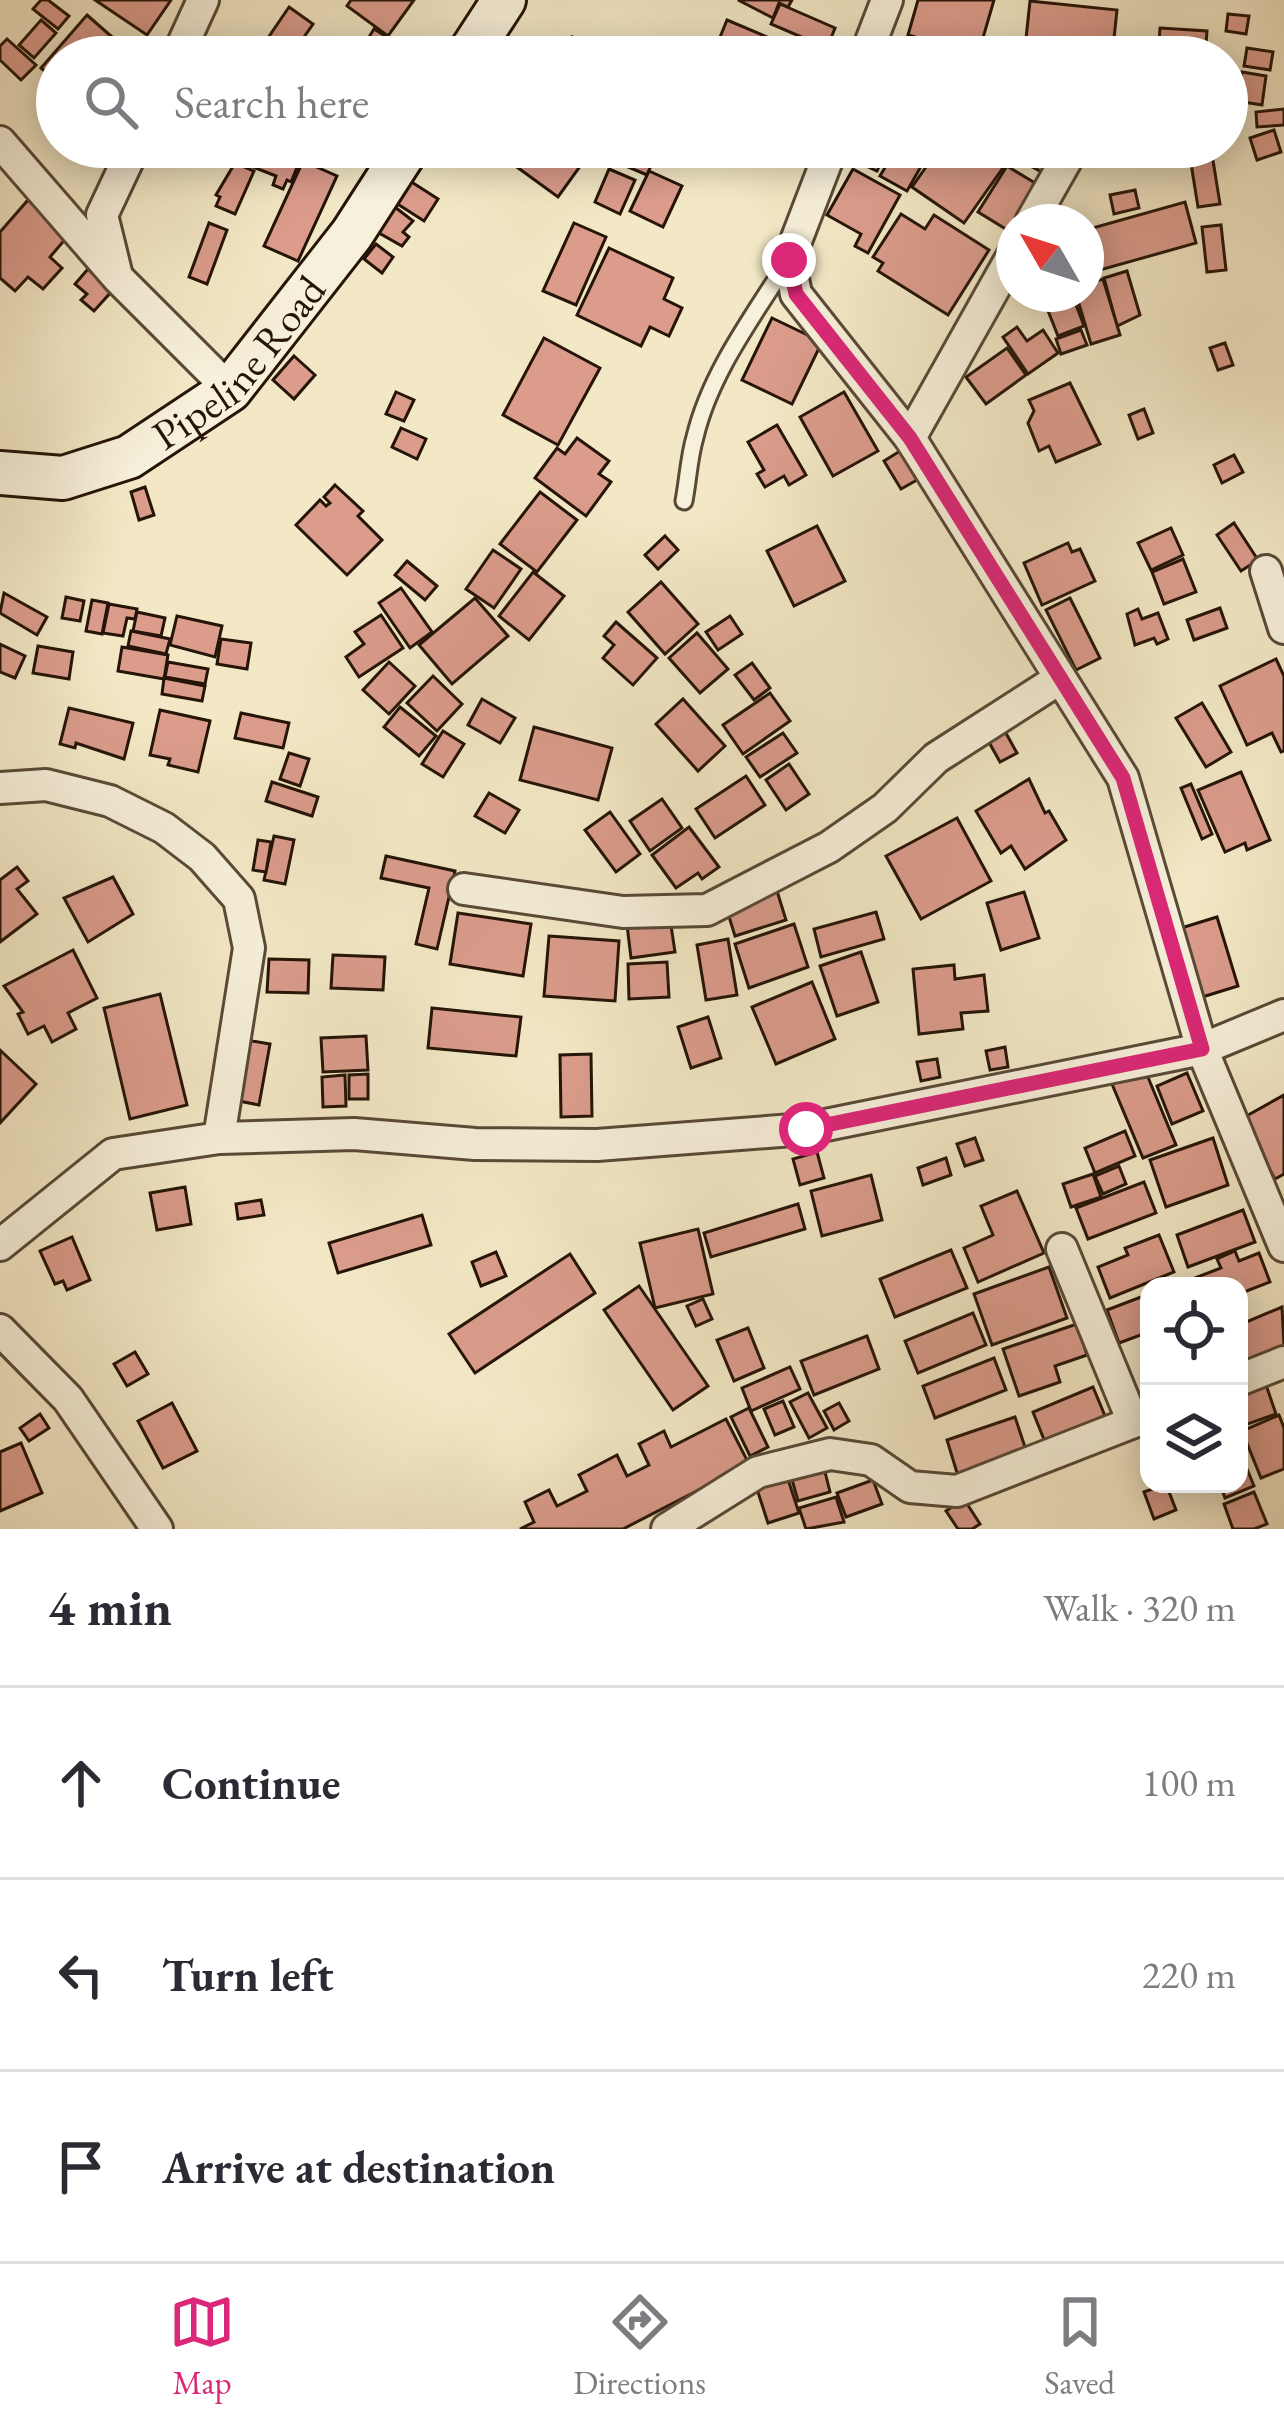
<!DOCTYPE html>
<meta charset="utf-8">
<style>
:root{--surface:#fff;--page:#f7f7f7;--text:#2b2b33;--muted:#7c7c81;--line:#e1e1e2;--accent:#db2777}
body{margin:0;font-family:"EB Garamond",serif;background:var(--page);color:var(--text)}
.controls{position:absolute;right:36px;bottom:36px;display:grid;overflow:hidden;border-radius:24px;box-shadow:0 6px 30px #0003}
.controls button{width:108px;height:108px;display:grid;place-items:center;padding:0;border:0;border-bottom:3px solid var(--line);background:var(--surface);color:var(--text);font:60px sans-serif}
.compass{position:absolute;left:996px;top:204px;width:108px;height:108px;border-radius:50%;background:var(--surface);box-shadow:0 6px 30px #0003;rotate:309deg}
.stop{position:absolute;width:36px;height:36px;margin:-27px;border:9px solid #db2777;border-radius:50%;background:#fff}
.stop.end{background:#db2777;border-color:#fff;box-shadow:0 3px 12px #0008}
.list{margin:0;padding:0;list-style:none}
h2{display:flex;justify-content:space-between;align-items:center;height:156px;margin:0;padding:0 48px;font-size:51px}
h2 small{font-size:39px;font-weight:400;color:var(--muted)}
.list li{display:grid;grid-template-columns:78px 1fr auto;gap:36px;align-items:center;box-sizing:border-box;height:192px;padding:0 48px;border-top:3px solid var(--line)}
.list b{display:block;font-size:45px;white-space:nowrap}
.list em{font-size:39px;font-style:normal;color:var(--muted)}
.icon{flex:none;width:66px;height:66px;fill:none;stroke:currentColor;stroke-width:2;stroke-linecap:round;stroke-linejoin:round}
.map{position:relative;flex:none;width:1284px;height:1529px;overflow:hidden}
.search{position:absolute;background:var(--surface);box-shadow:0 6px 30px #0003;left:36px;right:36px;top:36px;height:132px;display:flex;align-items:center;gap:30px;box-sizing:border-box;padding:0 42px;border-radius:66px;color:var(--muted);font-size:45px}
.sheet{height:732px;background:var(--surface)}
nav{display:flex;justify-content:space-around;align-items:center;box-sizing:border-box;height:168px;border-top:3px solid var(--line);background:var(--surface);font-size:33px;color:var(--muted)}
nav a{display:grid;justify-items:center;gap:6px}
nav .on{color:var(--accent)}
.map>svg:first-child{display:block}
</style>
<div class="map">
<svg width="1284" height="1529" viewBox="0 0 1284 1529">
<rect width="100%" height="100%" fill="#f3e8c6"/>
<filter id="stains"><feTurbulence type="fractalNoise" baseFrequency=".00167" numOctaves="4"/><feColorMatrix values="0 0 0 0 .2 0 0 0 0 .09 0 0 0 0 .02 0 0 0 .5 -.17"/></filter>
<radialGradient id="worn" r=".72"><stop offset=".6" stop-color="#630" stop-opacity="0"/><stop offset="1" stop-color="#630" stop-opacity=".3"/></radialGradient>
<!-- building -->
<g fill="#db9c8c" stroke="#251407" stroke-width="3">
<polygon points="41,0 48,0 69,16 58,29 33,9"/>
<polygon points="95,0 171,0 147,35"/>
<polygon points="351,0 414,0 388,36 347,6"/>
<polygon points="738,0 792,0 788,7 779,3 773,18"/>
<polygon points="918,0 994,0 978,55 908,35"/>
<polygon points="1030,1 1117,10 1113,48 1127,49 1126,57 1024,57"/>
<polygon points="780,4 835,28 827,48 771,24"/>
<polygon points="289,7 313,24 290,57 255,57"/>
<polygon points="1228,14 1249,16 1246,34 1226,31"/>
<polygon points="87,15 128,51 123,57 57,57 57,82 41,68"/>
<polygon points="41,20 56,33 34,58 19,45"/>
<polygon points="727,20 807,54 806,57 712,57"/>
<polygon points="1160,28 1207,31 1205,57 1158,57"/>
<polygon points="374,29 411,52 408,57 365,57 370,49 364,45"/>
<polygon points="572,37 619,55 619,57 576,57 565,53"/>
<polygon points="7,39 36,65 21,80 0,60 0,46"/>
<polygon points="1247,48 1273,52 1270,70 1244,66"/>
<polygon points="1242,72 1266,76 1262,105 1237,101"/>
<polygon points="1284,109 1284,125 1257,127 1256,112"/>
<polygon points="1274,130 1281,152 1257,160 1250,138"/>
<polygon points="240,147 266,147 300,160 291,182 287,180 283,189 273,185 276,176 235,160"/>
<polygon points="521,147 594,147 558,197 510,162"/>
<polygon points="614,147 629,147 654,158 647,175 609,159"/>
<polygon points="854,147 888,147 877,171 849,158"/>
<polygon points="897,147 932,147 907,191 880,176"/>
<polygon points="940,147 986,147 1007,162 964,223 912,187"/>
<polygon points="1050,147 1065,155 1053,178 997,148"/>
<polygon points="1211,148 1220,204 1198,207 1189,151"/>
<polygon points="303,161 337,176 298,261 264,246"/>
<polygon points="235,163 254,171 235,214 216,206 220,197 216,195"/>
<polygon points="1007,166 1045,189 1025,222 1014,222 1014,234 978,212"/>
<polygon points="609,169 635,180 620,214 595,202"/>
<polygon points="853,169 900,195 868,253 855,246 861,234 827,215"/>
<polygon points="649,171 682,186 663,227 630,211"/>
<polygon points="410,181 438,199 424,221 396,203"/>
<polygon points="1135,190 1139,208 1114,214 1110,195"/>
<polygon points="28,200 68,236 50,257 62,268 43,289 28,277 15,291 0,278 0,232"/>
<polygon points="1185,202 1196,243 1100,270 1089,229"/>
<polygon points="391,204 413,221 403,232 409,237 402,246 372,229"/>
<polygon points="901,214 925,229 934,215 989,250 948,315 878,271 883,263 873,257"/>
<polygon points="209,223 227,230 207,284 189,277"/>
<polygon points="574,223 606,237 576,305 543,291"/>
<polygon points="1221,225 1226,270 1207,272 1202,227"/>
<polygon points="376,244 393,257 382,273 364,259"/>
<polygon points="609,248 673,278 664,299 682,308 669,336 650,327 641,346 577,315"/>
<polygon points="88,269 112,291 94,311 81,300 87,294 75,284"/>
<polygon points="1127,271 1140,315 1117,326 1104,278"/>
<polygon points="1103,279 1120,335 1091,344 1076,294 1086,294 1086,284"/>
<polygon points="1053,294 1072,294 1084,326 1058,336 1043,298"/>
<polygon points="772,318 822,342 792,404 742,380"/>
<polygon points="1017,327 1027,341 1043,330 1058,353 1028,374 1003,337"/>
<polygon points="1081,330 1087,345 1061,354 1056,339"/>
<polygon points="544,338 600,368 558,445 503,415"/>
<polygon points="1225,343 1233,365 1218,370 1210,348"/>
<polygon points="1007,348 1026,375 986,404 966,377"/>
<polygon points="294,356 315,375 294,399 273,380"/>
<polygon points="1070,383 1100,444 1056,462 1049,446 1039,451 1028,423 1034,411 1029,400"/>
<polygon points="396,392 414,400 404,421 386,414"/>
<polygon points="844,392 878,451 833,476 800,417"/>
<polygon points="1144,409 1153,433 1138,439 1129,415"/>
<polygon points="777,425 806,475 789,485 784,476 765,487 757,474 764,470 748,442"/>
<polygon points="401,428 426,439 417,459 392,447"/>
<polygon points="577,438 609,461 599,474 611,482 586,516 535,478 557,448 565,454"/>
<polygon points="900,451 917,480 901,489 884,461"/>
<polygon points="1234,455 1243,472 1222,483 1214,465"/>
<polygon points="335,485 363,511 358,516 382,540 347,575 296,525 320,500 326,506 330,503 324,497"/>
<polygon points="145,487 154,515 139,520 131,492"/>
<polygon points="540,492 577,520 537,572 500,544"/>
<polygon points="1234,523 1258,560 1241,571 1217,535"/>
<polygon points="817,526 845,581 794,606 767,551"/>
<polygon points="1171,528 1183,555 1151,570 1138,543"/>
<polygon points="665,536 678,550 658,569 645,555"/>
<polygon points="1068,543 1072,552 1080,549 1095,581 1042,605 1024,563"/>
<polygon points="493,550 521,569 494,608 466,589"/>
<polygon points="1183,559 1196,592 1164,604 1152,572"/>
<polygon points="407,561 437,586 425,600 395,575"/>
<polygon points="533,572 564,596 529,640 499,616"/>
<polygon points="661,582 698,624 665,654 628,612"/>
<polygon points="401,588 432,632 410,648 379,603"/>
<polygon points="4,593 47,617 37,635 0,613"/>
<polygon points="66,597 84,601 80,621 62,618"/>
<polygon points="475,598 508,636 452,684 419,645"/>
<polygon points="1070,598 1100,658 1076,670 1046,610"/>
<polygon points="92,600 108,603 102,634 86,631"/>
<polygon points="109,604 137,609 135,619 127,618 123,636 103,633"/>
<polygon points="1220,608 1227,628 1194,640 1187,620"/>
<polygon points="1138,609 1142,619 1158,613 1168,639 1157,644 1154,638 1135,645 1127,614"/>
<polygon points="137,612 165,618 161,636 133,631"/>
<polygon points="381,615 403,648 359,677 346,657 364,644 355,632"/>
<polygon points="177,616 222,626 215,657 170,645"/>
<polygon points="730,616 742,634 718,650 706,632"/>
<polygon points="616,622 657,658 633,685 603,658 614,645 604,636"/>
<polygon points="131,631 170,639 166,654 128,646"/>
<polygon points="697,633 728,669 700,693 669,658"/>
<polygon points="221,639 251,643 247,669 217,664"/>
<polygon points="0,644 25,656 15,678 0,672"/>
<polygon points="38,646 73,652 69,679 33,673"/>
<polygon points="122,647 168,655 164,679 118,671"/>
<polygon points="1276,659 1284,676 1284,751 1281,752 1272,733 1247,745 1220,686"/>
<polygon points="168,662 208,669 205,684 165,677"/>
<polygon points="389,662 415,686 389,714 363,690"/>
<polygon points="752,663 770,688 754,700 735,675"/>
<polygon points="433,676 462,704 437,731 407,703"/>
<polygon points="164,678 205,686 202,701 162,694"/>
<polygon points="770,693 790,721 743,754 723,725"/>
<polygon points="482,699 515,718 500,743 468,725"/>
<polygon points="683,699 725,746 698,771 656,724"/>
<polygon points="1202,703 1231,752 1206,767 1176,718"/>
<polygon points="400,707 436,736 419,756 384,727"/>
<polygon points="69,708 133,723 124,759 76,743 75,748 60,744"/>
<polygon points="160,710 210,721 198,772 168,765 170,759 150,755"/>
<polygon points="241,713 289,723 283,748 235,738"/>
<polygon points="1002,726 1017,753 1000,762 985,735"/>
<polygon points="534,727 612,748 598,800 520,780"/>
<polygon points="443,731 464,744 443,777 422,764"/>
<polygon points="783,733 797,753 760,777 746,757"/>
<polygon points="289,753 309,759 300,786 280,779"/>
<polygon points="789,764 809,794 786,810 766,780"/>
<polygon points="1241,772 1270,840 1247,850 1245,843 1225,852 1198,790"/>
<polygon points="746,776 765,805 715,838 696,809"/>
<polygon points="1029,779 1045,813 1049,811 1066,840 1025,869 1011,846 1001,853 976,811"/>
<polygon points="272,782 318,797 312,816 266,801"/>
<polygon points="1191,784 1212,834 1202,839 1181,788"/>
<polygon points="489,793 519,810 505,833 475,816"/>
<polygon points="662,799 682,828 650,851 630,821"/>
<polygon points="610,812 640,854 616,872 585,830"/>
<polygon points="957,818 991,881 921,919 886,856"/>
<polygon points="689,827 719,867 702,879 698,873 676,888 652,855"/>
<polygon points="274,836 294,840 285,884 264,880"/>
<polygon points="258,840 271,842 266,872 253,870"/>
<polygon points="386,856 455,871 437,949 416,944 429,888 381,878"/>
<polygon points="17,867 28,881 17,889 37,914 0,942 0,880"/>
<polygon points="113,877 133,914 88,942 64,898"/>
<polygon points="777,891 786,920 735,936 726,907"/>
<polygon points="1024,892 1039,938 1001,950 987,903"/>
<polygon points="876,912 884,939 821,957 814,929"/>
<polygon points="458,913 531,924 523,976 450,964"/>
<polygon points="1217,917 1238,986 1199,998 1178,929"/>
<polygon points="670,919 675,952 631,958 627,925"/>
<polygon points="794,924 808,967 749,988 735,944"/>
<polygon points="549,936 619,941 615,1001 544,996"/>
<polygon points="728,939 737,995 706,1000 697,945"/>
<polygon points="73,950 97,998 68,1013 76,1029 52,1042 44,1026 28,1034 18,1014 23,1012 4,986"/>
<polygon points="861,952 878,1002 837,1016 820,966"/>
<polygon points="333,955 385,957 383,990 331,988"/>
<polygon points="269,959 309,960 308,993 267,992"/>
<polygon points="667,962 669,997 629,999 628,964"/>
<polygon points="954,965 955,979 984,975 988,1011 961,1013 963,1029 919,1034 913,969"/>
<polygon points="812,982 835,1039 776,1064 752,1007"/>
<polygon points="160,994 187,1105 130,1119 104,1008"/>
<polygon points="432,1008 521,1017 516,1056 428,1048"/>
<polygon points="708,1017 721,1058 691,1068 678,1027"/>
<polygon points="366,1036 368,1070 323,1072 321,1038"/>
<polygon points="240,1039 270,1044 259,1105 229,1099"/>
<polygon points="1005,1047 1008,1067 990,1070 986,1051"/>
<polygon points="0,1050 36,1084 0,1123"/>
<polygon points="591,1054 592,1116 561,1117 560,1055"/>
<polygon points="937,1059 940,1077 921,1081 917,1062"/>
<polygon points="1145,1070 1176,1145 1143,1158 1112,1084"/>
<polygon points="1187,1073 1203,1111 1172,1124 1157,1086"/>
<polygon points="368,1074 368,1099 349,1099 349,1075"/>
<polygon points="345,1075 346,1106 323,1107 322,1077"/>
<polygon points="1284,1095 1284,1174 1275,1179 1241,1119"/>
<polygon points="1125,1131 1135,1156 1095,1173 1085,1148"/>
<polygon points="975,1138 983,1160 965,1166 957,1144"/>
<polygon points="1213,1138 1228,1185 1166,1207 1150,1160"/>
<polygon points="817,1152 824,1178 800,1185 793,1159"/>
<polygon points="946,1158 951,1175 923,1185 918,1168"/>
<polygon points="1119,1166 1126,1184 1103,1194 1095,1176"/>
<polygon points="1093,1174 1101,1197 1071,1207 1063,1184"/>
<polygon points="871,1175 882,1220 822,1236 811,1191"/>
<polygon points="1144,1182 1156,1213 1088,1239 1076,1208"/>
<polygon points="185,1187 191,1224 157,1230 150,1193"/>
<polygon points="1017,1191 1044,1253 978,1282 964,1248 993,1235 981,1206"/>
<polygon points="261,1200 264,1215 238,1219 236,1204"/>
<polygon points="798,1204 805,1229 711,1257 704,1233"/>
<polygon points="1243,1210 1255,1242 1188,1267 1177,1235"/>
<polygon points="422,1215 431,1245 338,1273 329,1243"/>
<polygon points="698,1229 713,1294 655,1308 640,1243"/>
<polygon points="1159,1235 1174,1272 1110,1298 1098,1267 1128,1255 1125,1248"/>
<polygon points="72,1237 90,1280 67,1290 63,1281 55,1284 40,1251"/>
<polygon points="951,1250 967,1288 895,1317 880,1279"/>
<polygon points="1235,1251 1239,1261 1259,1253 1270,1282 1239,1294 1239,1286 1195,1286 1192,1279 1221,1268 1217,1259"/>
<polygon points="496,1252 506,1276 481,1286 472,1262"/>
<polygon points="570,1254 595,1293 475,1373 449,1334"/>
<polygon points="1049,1267 1067,1318 992,1345 974,1294"/>
<polygon points="639,1286 708,1386 673,1410 604,1310"/>
<polygon points="1149,1294 1149,1332 1119,1343 1107,1310"/>
<polygon points="703,1299 712,1319 696,1326 687,1306"/>
<polygon points="1282,1307 1284,1346 1239,1365 1239,1325"/>
<polygon points="973,1313 986,1345 918,1373 905,1341"/>
<polygon points="1077,1324 1087,1355 1055,1366 1060,1382 1019,1396 1003,1349"/>
<polygon points="748,1328 764,1368 734,1381 717,1340"/>
<polygon points="867,1336 879,1369 814,1395 801,1361"/>
<polygon points="135,1352 148,1374 127,1386 114,1364"/>
<polygon points="994,1358 1006,1390 935,1418 923,1386"/>
<polygon points="790,1367 800,1389 751,1411 742,1388"/>
<polygon points="1266,1385 1276,1414 1239,1427 1239,1395"/>
<polygon points="1093,1387 1105,1416 1045,1442 1033,1412"/>
<polygon points="808,1393 827,1428 809,1438 790,1402"/>
<polygon points="783,1401 794,1427 775,1435 764,1409"/>
<polygon points="172,1403 197,1451 163,1468 138,1421"/>
<polygon points="839,1403 849,1421 834,1430 824,1411"/>
<polygon points="749,1408 768,1447 750,1456 731,1417"/>
<polygon points="40,1414 49,1428 29,1441 20,1428"/>
<polygon points="1279,1415 1284,1428 1284,1469 1261,1478 1242,1431"/>
<polygon points="1015,1417 1027,1453 958,1476 947,1440"/>
<polygon points="726,1419 749,1464 623,1529 520,1529 534,1522 525,1502 549,1490 557,1506 587,1491 579,1475 617,1455 627,1476 649,1465 639,1444 664,1431 671,1447"/>
<polygon points="21,1443 42,1493 0,1511 0,1452"/>
<polygon points="1242,1457 1254,1486 1225,1498 1220,1484 1239,1484"/>
<polygon points="822,1460 830,1492 798,1501 789,1469"/>
<polygon points="785,1470 799,1513 768,1523 754,1480"/>
<polygon points="873,1480 882,1504 846,1517 837,1493"/>
<polygon points="1166,1484 1176,1510 1154,1519 1144,1492"/>
<polygon points="1254,1492 1267,1524 1254,1529 1233,1529 1224,1504"/>
<polygon points="836,1497 844,1522 806,1529 799,1508"/>
<polygon points="964,1499 980,1524 972,1529 958,1529 946,1511"/>
</g>
<g fill="none" stroke-linecap="round" stroke-linejoin="round">
<defs>
<path id="lane" d="M684,501C688,480 689,457 695,437C710,374 752,318 786,264"/>
<g id="street">
<polyline points="177,57 203,0"/>
<polyline points="865,57 887,0"/>
<polyline points="0,142 118,278 230,390"/>
<polyline points="832,147 789,259 796,294 910,438 1123,778 1202,1049 1284,1246"/>
<polyline points="1031,222 1069,155"/>
<polyline points="116,272 102,215 134,147"/>
<polyline points="910,438 1014,253"/>
<polyline points="1266,571 1284,628"/>
<polyline points="0,788 46,785 110,801 164,828 202,857 239,899 249,948 219,1138"/>
<polyline points="464,889 623,912 707,910 829,847 885,808 936,758 1059,679"/>
<polyline points="0,1245 113,1154 219,1138 354,1134 475,1144 597,1145 806,1129 1202,1049 1284,1015"/>
<polyline points="1062,1249 1133,1422"/>
<polyline points="0,1330 68,1399 157,1529"/>
<polyline points="1239,1380 1284,1362"/>
<polyline points="667,1529 758,1472 830,1454 871,1460 910,1487 957,1491 1149,1416"/>
</g>
<g id="secondary">
<polyline points="467,57 504,0"/>
<path id="s1" d="M0,473L63,478L129,457L230,390L352,234L408,147"/>
</g>
</defs>
<!-- lane casing -->
<use href="#lane" stroke="#584937" stroke-width="21"/>
<!-- street casing -->
<use href="#street" stroke="#584937" stroke-width="36"/>
<!-- secondary casing -->
<use href="#secondary" stroke="#251407" stroke-width="48"/>
<!-- lane -->
<use href="#lane" stroke="#f7f0da" stroke-width="15"/>
<!-- street -->
<use href="#street" stroke="#f7f0da" stroke-width="30"/>
<!-- secondary -->
<use href="#secondary" stroke="#f7f0da" stroke-width="42"/>
</g>
<g fill="none" stroke-linecap="round" stroke-linejoin="round">
<!-- route -->
<polyline stroke="#db2777" stroke-width="15" points="789,260 796,294 910,438 1123,778 1202,1049 806,1129"/>
</g>
<g text-anchor="middle" stroke-width="12" stroke-linejoin="round" paint-order="stroke">
<!-- street labels -->
<g font-size="42" fill="#251407" stroke="#f7f0da">
<text dy="15" stroke="none"><textPath href="#s1" startOffset="279">Pipeline Road</textPath></text>
</g>
</g>
<rect width="100%" height="100%" filter="url(#stains)"/>
<rect width="100%" height="100%" fill="url(#worn)"/>
</svg>
<div class="controls">
<button><svg class="icon" aria-label="locate" viewBox="0 0 24 24"><circle cx="12" cy="12" r="6"/><path d="M12 2v4M12 18v4M2 12h4M18 12h4"/></svg></button>
<button><svg class="icon" aria-label="layers" viewBox="0 0 24 24"><path d="M12 4l9 5-9 5-9-5zM3 14l9 5 9-5"/></svg></button>
</div>
<svg class="compass" viewBox="-18 -18 36 36"><path d="M0-13l5 13h-10z" fill="#e53935"/><path d="M0 13l5-13h-10z" fill="#7c7c81"/></svg>
<div class="stop" style="left:806px;top:1129px"></div>
<div class="stop end" style="left:789px;top:260px"></div>
<div class="search"><svg class="icon" aria-label="search" viewBox="0 0 24 24"><circle cx="10" cy="10" r="6"/><path d="M15 15l6 6"/></svg>Search here</div>
</div>
<section class="sheet">
<h2>4 min<small>Walk · 320 m</small></h2>
<ul class="list">
<li><svg class="icon" aria-label="ahead" viewBox="0 0 24 24"><path d="M12 20V5M6 11l6-6 6 6"/></svg><div><b>Continue</b></div><em>100 m</em></li>
<li><svg class="icon" aria-label="left" viewBox="0 0 24 24"><path d="M17 20v-9H6M10 6l-5 5 5 5"/></svg><div><b>Turn left</b></div><em>220 m</em></li>
<li><svg class="icon" aria-label="arrive" viewBox="0 0 24 24"><path d="M6 21V4h12l-3 4 3 4H6"/></svg><div><b>Arrive at destination</b></div></li>
</ul>
</section>
<nav>
<a class="on"><svg class="icon" aria-label="map" viewBox="0 0 24 24"><path d="M3 6l6-2 6 2 6-2v14l-6 2-6-2-6 2zM9 4v14M15 6v14"/></svg>Map</a>
<a><svg class="icon" aria-label="directions" viewBox="0 0 24 24"><path d="M12 3l9 9-9 9-9-9zM9 14v-3h6M13 9l2 2-2 2"/></svg>Directions</a>
<a><svg class="icon" aria-label="saved" viewBox="0 0 24 24"><path d="M7 4h10v16l-5-4-5 4z"/></svg>Saved</a>
</nav>
